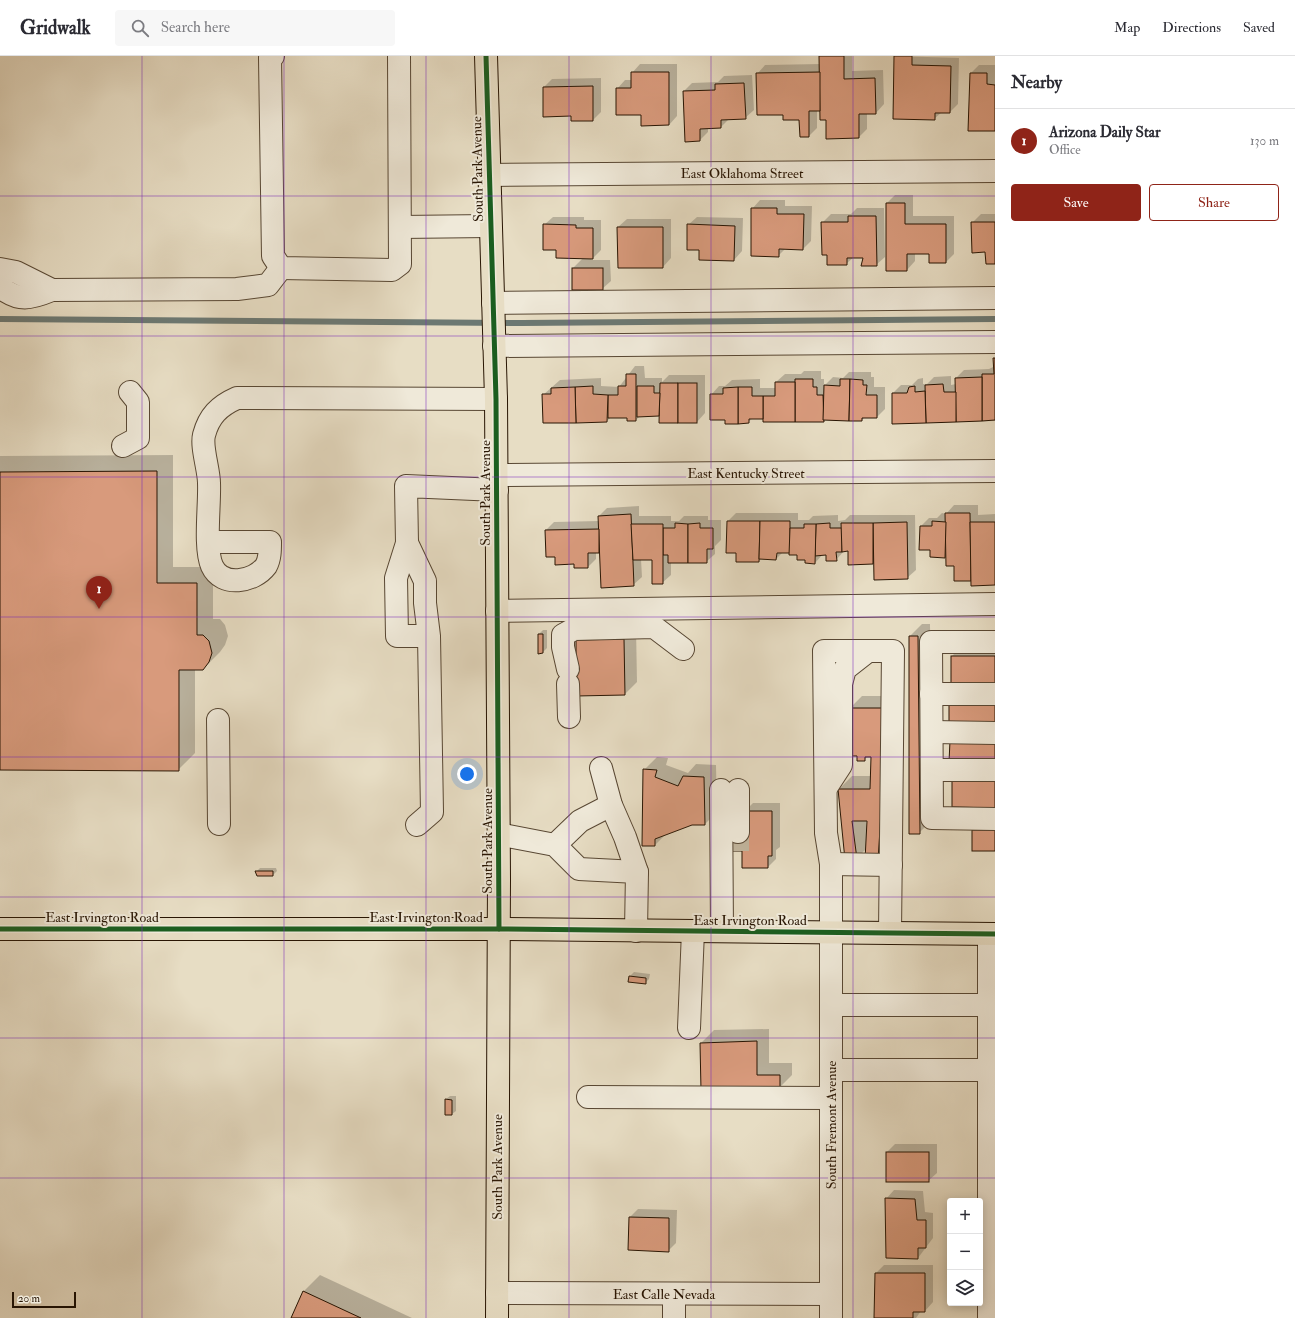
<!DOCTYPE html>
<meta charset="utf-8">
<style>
:root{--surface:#fff;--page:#f7f7f7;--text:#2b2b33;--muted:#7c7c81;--line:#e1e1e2;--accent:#8f2418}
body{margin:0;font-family:"IM FELL Double Pica",serif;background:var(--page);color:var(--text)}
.controls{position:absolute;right:12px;bottom:12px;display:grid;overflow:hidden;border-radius:4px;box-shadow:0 2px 10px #0003}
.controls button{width:36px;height:36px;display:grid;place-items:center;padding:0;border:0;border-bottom:1px solid var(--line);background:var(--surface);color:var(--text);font:20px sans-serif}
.scale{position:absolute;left:12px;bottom:10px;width:64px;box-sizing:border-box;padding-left:4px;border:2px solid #281503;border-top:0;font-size:11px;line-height:14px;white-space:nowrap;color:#281503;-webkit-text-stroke:3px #efe9d9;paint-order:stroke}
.you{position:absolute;left:467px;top:718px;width:14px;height:14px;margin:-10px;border:3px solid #fff;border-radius:50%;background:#1a73e8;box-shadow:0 0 0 6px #1a73e833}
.badge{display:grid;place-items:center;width:26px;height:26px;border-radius:50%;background:var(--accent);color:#fff;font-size:13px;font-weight:700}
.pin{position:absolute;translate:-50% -33px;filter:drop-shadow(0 1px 2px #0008)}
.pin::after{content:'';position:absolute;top:21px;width:14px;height:12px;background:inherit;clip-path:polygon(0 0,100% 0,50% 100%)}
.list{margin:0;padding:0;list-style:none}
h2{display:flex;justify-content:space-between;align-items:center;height:52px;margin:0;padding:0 16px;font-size:17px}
h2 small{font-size:13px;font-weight:400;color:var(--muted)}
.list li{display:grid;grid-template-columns:26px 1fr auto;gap:12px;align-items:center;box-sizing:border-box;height:64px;padding:0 16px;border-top:1px solid var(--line)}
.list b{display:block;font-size:15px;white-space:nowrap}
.list p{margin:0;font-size:13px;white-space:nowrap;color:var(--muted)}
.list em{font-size:13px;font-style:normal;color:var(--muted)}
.actions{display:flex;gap:8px;padding:12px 16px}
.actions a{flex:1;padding:9px 0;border:1px solid var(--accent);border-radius:4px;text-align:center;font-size:14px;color:var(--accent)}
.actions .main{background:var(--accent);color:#fff}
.icon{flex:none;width:22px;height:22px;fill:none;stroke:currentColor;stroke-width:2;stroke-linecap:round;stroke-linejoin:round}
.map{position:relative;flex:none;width:995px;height:1262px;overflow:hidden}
header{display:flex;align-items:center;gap:24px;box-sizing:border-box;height:56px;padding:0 20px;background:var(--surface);border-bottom:1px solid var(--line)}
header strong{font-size:19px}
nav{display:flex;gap:22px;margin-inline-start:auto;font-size:14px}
.search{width:280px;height:36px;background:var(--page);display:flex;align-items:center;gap:10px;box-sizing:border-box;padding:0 14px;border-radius:4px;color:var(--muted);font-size:15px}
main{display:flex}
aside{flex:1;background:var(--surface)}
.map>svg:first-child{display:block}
</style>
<header>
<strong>Gridwalk</strong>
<div class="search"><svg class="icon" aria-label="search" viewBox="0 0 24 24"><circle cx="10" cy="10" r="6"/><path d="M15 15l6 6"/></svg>Search here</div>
<nav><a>Map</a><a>Directions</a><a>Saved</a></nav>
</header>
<main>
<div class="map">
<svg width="995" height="1262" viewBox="0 0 995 1262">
<rect width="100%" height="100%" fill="#e7ddc4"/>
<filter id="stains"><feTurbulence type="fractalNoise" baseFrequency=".005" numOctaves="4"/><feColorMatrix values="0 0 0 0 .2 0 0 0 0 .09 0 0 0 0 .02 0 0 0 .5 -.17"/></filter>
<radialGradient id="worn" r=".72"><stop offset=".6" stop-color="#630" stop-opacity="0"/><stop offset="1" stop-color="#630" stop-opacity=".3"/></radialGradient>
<!-- shadow -->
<g fill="#0003" fill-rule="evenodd">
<polygon points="820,0 852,0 852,15 883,14 884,48 876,57 867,57 867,73 859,81 827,63 821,54 817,54 817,72 809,80 800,63 784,58 757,18 765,9 820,8"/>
<polygon points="895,0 959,2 958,48 950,56 942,56 934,63"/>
<polygon points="640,8 677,8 677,60 669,69 642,58 617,33 625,24 632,24 632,17"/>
<polygon points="979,9 995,9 995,74 971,17"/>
<polygon points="752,19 754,54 745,62 729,63 721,71 708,72 708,76 700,84 686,85 684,35 692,27 718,26 724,20"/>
<polygon points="601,22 601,56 593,64 572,59 544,60 544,31 552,23"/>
<polygon points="895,139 913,139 913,160 954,160 954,198 946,206 930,197 915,197 915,205 907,214 887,147"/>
<polygon points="760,144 785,144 785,150 812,150 811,185 803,193 785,193 778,200 752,153"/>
<polygon points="857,152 884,152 885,201 876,209 865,201 854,201 846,208 828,198 822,167 831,158 851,158"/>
<polygon points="981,158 995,158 995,207 986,195 972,167"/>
<polygon points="553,161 584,161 584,164 601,164 601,194 591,204 610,204 611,225 602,233 573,212 583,202 557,193 544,169"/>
<polygon points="697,161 743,162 742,195 734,204 700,203 700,193 688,169"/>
<polygon points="627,163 671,163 671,202 663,211 618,171"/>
<polygon points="994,302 995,302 995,365 893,367 893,337 901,329 912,329 918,323 923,322 923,328 927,328 934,321 951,320 951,329 956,328 956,322 964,314 989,313 995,310"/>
<polygon points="635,310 644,310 645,322 662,322 662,326 669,319 705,319 705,357 697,366 660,359 640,360 636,364 628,361 611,361 607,365 543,339 560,324 601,322 601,330 619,331"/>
<polygon points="804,315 821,315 821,323 824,323 824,330 833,321 843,322 849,316 871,316 871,321 874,321 874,331 885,331 885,353 877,361 865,361 862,364 825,363 823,365 753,362 748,366 726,363 711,339 719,330 725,330 732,324 760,323 760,332 776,332 776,326 785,318 801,318"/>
<polygon points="173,399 173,511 213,511 213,563 220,563 225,569 228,580 225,589 220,596 203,613 195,613 195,697 178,714 0,713 0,400"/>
<polygon points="954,449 978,449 978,459 995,458 995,528 972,524 946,501 931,500 931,493 921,470 929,462 937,462 942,457 946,458"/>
<polygon points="639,450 639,460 671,460 671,465 679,465 684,460 708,460 708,464 721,464 721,484 715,490 715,498 706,506 671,506 671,519 662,527 653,503 641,503 642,521 633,529 600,496 596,496 596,503 588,511 556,500 546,474 554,466 599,465 599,460 607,452"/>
<polygon points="736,457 798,457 798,464 809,464 813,460 838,459 838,465 845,464 850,459 915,459 916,514 907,522 874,507 849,508 849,494 844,495 836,504 827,498 823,498 815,507 791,496 783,496 776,503 762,502 759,505 737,496 728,465"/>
<polygon points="922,568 930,568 932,764 919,777 910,580"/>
<polygon points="636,571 637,626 625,638 577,601 577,584 589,572"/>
<polygon points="543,574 547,574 547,592 543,596 539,596 539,578"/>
<polygon points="964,588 995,588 995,631 952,600"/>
<path d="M862,640H896L890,791L878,803L866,793L857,802L846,803L839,733L852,720H871L872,700H868L864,704L858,699L849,653ZM866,764H868V771H867Z"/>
<polygon points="657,701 668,702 666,709 688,717 696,708 716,709 717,756 705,768 691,768 667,777 655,789 644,714"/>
<polygon points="753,747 780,747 780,791 776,794 776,803 768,811 745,755"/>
<polygon points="260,812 276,812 277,815 273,819 258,819 256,816"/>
<polygon points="634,916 650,918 649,923 645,927 630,920"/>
<polygon points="769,973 769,1007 792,1007 792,1019 779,1032 702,1033 701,987 714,974"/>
<polygon points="450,1040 456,1040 456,1055 452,1058 446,1043"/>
<polygon points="895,1088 937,1088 937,1117 928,1125 887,1125 887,1096"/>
<polygon points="894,1134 923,1135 925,1156 933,1157 933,1182 918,1202 886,1143"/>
<polygon points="638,1153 677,1154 676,1187 668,1195 630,1161"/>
<polygon points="884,1209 933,1209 933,1246 925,1255 921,1255 916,1262 875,1262 876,1217"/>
<polygon points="320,1219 412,1262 292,1262 304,1235"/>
</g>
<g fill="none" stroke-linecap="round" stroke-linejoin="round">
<!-- stream -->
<polyline stroke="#6c7872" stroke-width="6" points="0,263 522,267 995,263"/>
</g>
<!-- building -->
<g fill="#d89a7c" stroke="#281503">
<polygon points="819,0 844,0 844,23 875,22 876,58 859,58 859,82 826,83 826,64 820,64"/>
<polygon points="894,0 912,0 912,9 951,10 950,57 935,57 935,64 893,63"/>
<polygon points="631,16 669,16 669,69 641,70 641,59 616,59 616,32 631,32"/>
<polygon points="820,16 820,55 809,55 809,81 800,81 799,64 783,64 783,59 757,59 756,17"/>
<polygon points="970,17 987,17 987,28 995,29 995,75 968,75"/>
<polygon points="744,27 746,63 721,64 721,72 700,73 700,85 685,86 683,35 715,34 715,28"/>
<polygon points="593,30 593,65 571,65 571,60 543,61 543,31"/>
<polygon points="886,147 905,147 905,168 946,168 946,207 929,207 929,198 907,198 907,215 886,215"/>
<polygon points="751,152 777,152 777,158 804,158 803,194 779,193 779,201 751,200"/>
<polygon points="848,160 876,160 877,210 861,210 863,202 847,202 847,209 827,209 827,199 822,199 821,166 848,166"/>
<polygon points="971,166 995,166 995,208 986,208 985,196 972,197"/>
<polygon points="543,168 576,169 576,172 593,172 593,203 556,202 556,194 543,194"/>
<polygon points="687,168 735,170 734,205 699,204 699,194 687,194"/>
<polygon points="617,171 663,171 663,212 618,212"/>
<rect x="572" y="212" width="31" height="22"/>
<polygon points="993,302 995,302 995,364 982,365 982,318 994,318"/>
<polygon points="626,318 636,318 636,365 627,365 627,362 608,362 608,339 618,339 618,330 626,330"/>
<polygon points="982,321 982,365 956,366 955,322"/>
<polygon points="795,323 813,323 813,331 817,331 817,339 823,339 824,366 795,366"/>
<polygon points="840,323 850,323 849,365 823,364 824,329 840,330"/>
<polygon points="850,323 863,324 863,329 867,329 866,339 877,339 877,362 862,362 862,365 849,365"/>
<polygon points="775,326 795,326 795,366 763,366 763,340 775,340"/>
<polygon points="660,327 678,327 678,367 659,367"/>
<rect x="678" y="327" width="19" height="40"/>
<polygon points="943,328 944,336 956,336 956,366 926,367 925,329"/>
<polygon points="593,330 593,338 608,339 607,366 576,367 575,331"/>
<polygon points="637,330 654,330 654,337 660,337 659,360 637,361"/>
<polygon points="915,330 915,336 925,335 926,367 892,368 892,337 907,337 909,331"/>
<polygon points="575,331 576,367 543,367 542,338 551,338 551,332"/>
<polygon points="738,331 752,331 752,340 763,340 763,363 749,363 749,367 738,368"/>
<polygon points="738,331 738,368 725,368 725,364 710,364 710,338 723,338 723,332"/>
<polygon points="157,415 157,527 197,527 197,579 203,579 209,585 212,597 209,606 203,614 179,614 179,715 0,714 0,416"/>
<polygon points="945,457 970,457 971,525 954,525 954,510 946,510"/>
<polygon points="631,458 634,530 601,532 598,460"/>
<polygon points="727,465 760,465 759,506 736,506 736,497 726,497"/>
<polygon points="760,465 790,465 790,497 777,497 776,504 759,503"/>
<polygon points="932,465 946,466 945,502 930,501 930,494 919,494 920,470 932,470"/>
<polygon points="907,466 908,523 874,524 873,467"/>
<polygon points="970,466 995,466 995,529 971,530"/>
<polygon points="675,467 688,468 688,507 668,507 668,499 663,499 663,472 675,472"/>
<polygon points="700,467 700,472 713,472 713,493 707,493 707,507 688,507 688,468"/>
<polygon points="830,467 830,472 842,472 842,496 836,496 837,505 826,505 826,499 815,500 816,468"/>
<polygon points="841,467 873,467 873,508 848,509 848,495 842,496"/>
<polygon points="631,468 663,468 663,528 652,528 652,504 633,504"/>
<polygon points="804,468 816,468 815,508 805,507 805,504 797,504 797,499 789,499 790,472 804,472"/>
<polygon points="599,473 599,497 588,497 588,512 574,512 574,508 555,509 555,501 546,501 545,474"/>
<polygon points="538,578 543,578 543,597 538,598"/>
<polygon points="909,580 918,580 920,778 909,778"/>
<polygon points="624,583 625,639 576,640 560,628 559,613 576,613 576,584"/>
<rect x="951" y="600" width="44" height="32"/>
<rect x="949" y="646" width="46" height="21"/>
<polygon points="848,652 884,652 884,711 878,804 865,804 867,765 852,765 857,803 845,804 838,733 870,733 871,701 865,701 865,705 857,705 857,700 848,700"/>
<polygon points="950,685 995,686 995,707 949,706"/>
<polygon points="643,713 657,714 655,721 678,730 683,720 704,721 705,769 692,769 655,783 655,790 642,790"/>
<polygon points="952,721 995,721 995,752 952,751"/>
<polygon points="744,755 772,755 772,800 768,800 768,812 742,812 742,795 728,795 729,776"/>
<rect x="972" y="774" width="23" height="21"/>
<polygon points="255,815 273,815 273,820 257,820"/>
<polygon points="629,920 646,922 646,928 628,926"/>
<polygon points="757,985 757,1019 780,1019 780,1033 701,1034 700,987"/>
<polygon points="445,1043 452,1044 452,1059 445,1059"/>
<rect x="886" y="1096" width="43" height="30"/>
<polygon points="885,1142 915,1143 917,1164 926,1164 926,1192 918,1192 918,1203 886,1202"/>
<polygon points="629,1161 669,1162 669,1196 628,1194"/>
<polygon points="875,1217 925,1217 925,1256 913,1256 913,1262 874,1262"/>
<polygon points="303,1235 361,1262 291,1262"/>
</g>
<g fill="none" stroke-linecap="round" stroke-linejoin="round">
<!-- minor-tunnel -->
<polyline stroke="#c1b59d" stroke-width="22" stroke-dasharray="22 11" stroke-linecap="butt" points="738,776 738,795"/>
<defs>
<g id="minor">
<polyline points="273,0 270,2 273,200 281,212 392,214 400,208 399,0"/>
<polyline points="489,119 995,115"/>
<polyline points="400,171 490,170"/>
<polyline points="0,213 16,216 52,234 237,233 268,229 281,212"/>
<path d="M0,231C19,246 30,243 52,234"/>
<polyline points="493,247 995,242"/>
<polyline points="494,290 995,286"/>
<polyline points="123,390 138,382 138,346 130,336"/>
<polyline points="497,419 995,415"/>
<path d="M209,486H270C270,494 270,503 266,510C254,526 222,532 212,510C204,491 210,449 209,427C209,414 201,391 204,379C209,360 219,350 237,342L496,343"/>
<polyline points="407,487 406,430 497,434"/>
<polyline points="497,555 995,548"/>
<polyline points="995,586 931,586 932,762 995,763"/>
<polyline points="568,613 563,591 563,579 574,573 654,571 683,593"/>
<polyline points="568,628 569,661"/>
<polyline points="931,638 995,638"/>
<polyline points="218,664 219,768"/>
<polyline points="932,676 995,677"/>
<polyline points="601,712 611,749 625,781 637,816"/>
<polyline points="932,714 995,714"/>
<polyline points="826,732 841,709 841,628 845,613 868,595"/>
<polyline points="721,734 722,875"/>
<polyline points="417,769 432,756 429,580 397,580 396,522 407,487 425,525 425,547 429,580"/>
<polyline points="738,776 738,734"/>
<polyline points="498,778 555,789 579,813 637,816 636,875"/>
<polyline points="555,789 580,765 611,749"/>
<polyline points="831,808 891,809"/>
<polyline points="989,878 989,1262"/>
<polyline points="831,949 990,949"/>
<polyline points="689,972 693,875"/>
<polyline points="831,1014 990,1014"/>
<polyline points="588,1041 830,1042"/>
<polyline points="497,1237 830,1238"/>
<polyline points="674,1238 674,1262"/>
<polyline points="831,1262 831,808 826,777 824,595 893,595 890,877"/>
</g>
<g id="major">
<polyline points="486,0 496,343 499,824 497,1262"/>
<polyline points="0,873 499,873 995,878"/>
</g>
</defs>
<!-- minor casing -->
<use href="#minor" stroke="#584733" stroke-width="24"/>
<!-- major casing -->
<use href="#major" stroke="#281503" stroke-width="24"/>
<!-- minor -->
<use href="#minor" stroke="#efe9d9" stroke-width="22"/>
<!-- major -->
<use href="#major" stroke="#e7ddc4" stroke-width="22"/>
<defs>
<g id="cycleway">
<polyline points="486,0 496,343 499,873"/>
<polyline points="0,873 499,873 995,878"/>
</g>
</defs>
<!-- cycleway casing -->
<use href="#cycleway" stroke="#efe9d9" stroke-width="8"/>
<!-- cycleway -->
<use href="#cycleway" stroke="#1b5e20" stroke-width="5"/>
</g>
<!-- grid -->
<path fill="none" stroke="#7b2cbf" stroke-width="1" stroke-opacity="0.55" d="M142,0V1262M284,0V1262M426,0V1262M569,0V1262M711,0V1262M853,0V1262M0,140H995M0,280H995M0,421H995M0,561H995M0,701H995M0,841H995M0,982H995M0,1122H995"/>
<g text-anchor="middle" stroke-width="4" stroke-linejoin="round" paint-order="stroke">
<!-- street labels -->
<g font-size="14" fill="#281503" stroke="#efe9d9">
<text transform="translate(477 113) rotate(-91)" y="5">South Park Avenue</text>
<text x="742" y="122">East Oklahoma Street</text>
<text x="746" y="422">East Kentucky Street</text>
<text transform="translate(485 437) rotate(-90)" y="5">South Park Avenue</text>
<text transform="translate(487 785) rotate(-90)" y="5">South Park Avenue</text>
<text x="102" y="866">East Irvington Road</text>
<text x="426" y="866">East Irvington Road</text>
<text x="750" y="869">East Irvington Road</text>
<text transform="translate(831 1069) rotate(-90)" y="5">South Fremont Avenue</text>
<text transform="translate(497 1111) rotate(-90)" y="5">South Park Avenue</text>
<text x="664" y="1243">East Calle Nevada</text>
</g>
</g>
<rect width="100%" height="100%" filter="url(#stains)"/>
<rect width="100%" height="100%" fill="url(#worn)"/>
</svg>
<div class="controls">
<button>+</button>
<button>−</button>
<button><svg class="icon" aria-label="layers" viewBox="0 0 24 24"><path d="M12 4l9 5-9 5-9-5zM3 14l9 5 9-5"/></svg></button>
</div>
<div class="scale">20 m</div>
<div class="you"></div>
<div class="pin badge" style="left:99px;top:553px">1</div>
</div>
<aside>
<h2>Nearby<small></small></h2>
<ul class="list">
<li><span class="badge">1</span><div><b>Arizona Daily Star</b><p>Office</p></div><em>130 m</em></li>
</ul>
<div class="actions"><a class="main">Save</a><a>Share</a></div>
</aside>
</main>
